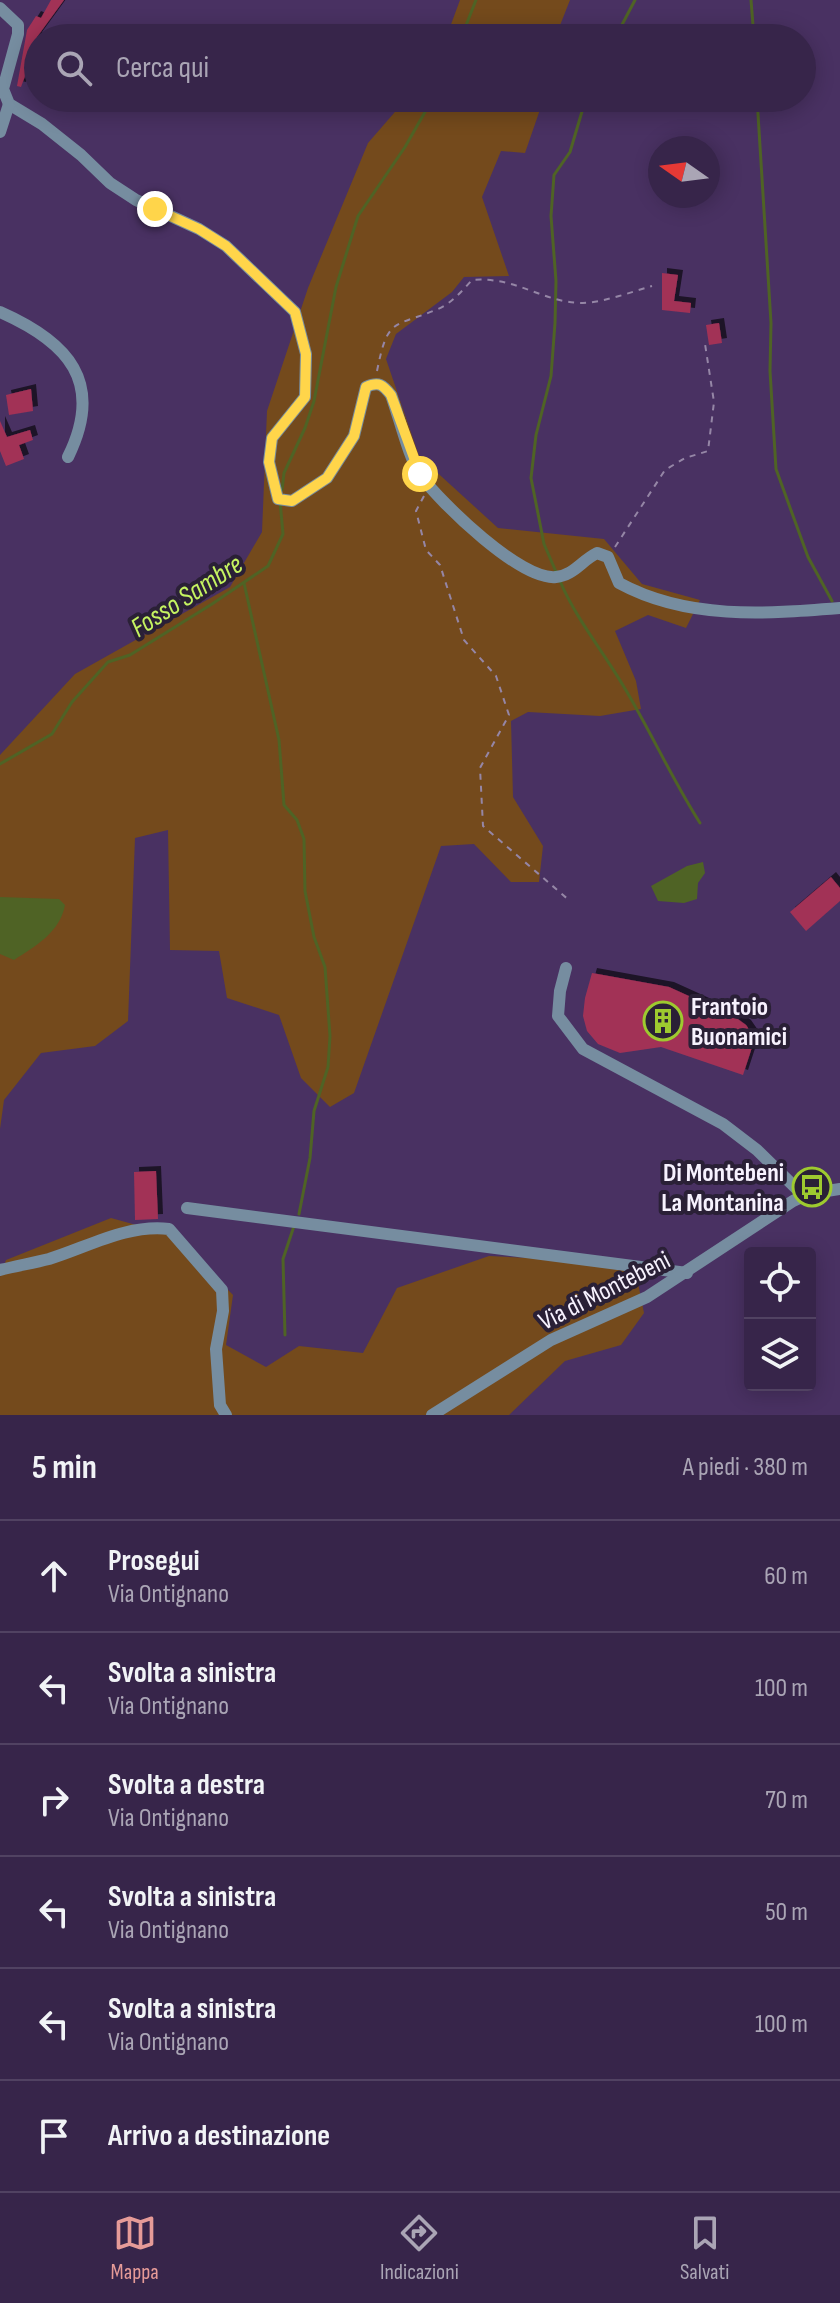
<!DOCTYPE html>
<html lang="it">
<meta charset="utf-8">
<style>
:root{--surface:#37254a;--page:#423154;--text:#f1f3f6;--muted:#aaa5b5;--line:#514262;--accent:#e69b98}
body{margin:0;font-family:"Sofia Sans Condensed",sans-serif;background:var(--page);color:var(--text)}
.controls{position:absolute;right:24px;bottom:24px;display:grid;overflow:hidden;border-radius:8px;box-shadow:0 4px 20px #0003}
.controls button{width:72px;height:72px;display:grid;place-items:center;padding:0;border:0;border-bottom:2px solid var(--line);background:var(--surface);color:var(--text);font:40px sans-serif}
.compass{position:absolute;left:648px;top:136px;width:72px;height:72px;border-radius:50%;background:var(--surface);box-shadow:0 4px 20px #0003;rotate:284deg}
.stop{position:absolute;width:24px;height:24px;margin:-18px;border:6px solid #ffd54a;border-radius:50%;background:#fff}
.stop.end{background:#ffd54a;border-color:#fff;box-shadow:0 2px 8px #0008}
.list{margin:0;padding:0;list-style:none}
h2{display:flex;justify-content:space-between;align-items:center;height:104px;margin:0;padding:0 32px;font-size:34px}
h2 small{font-size:26px;font-weight:400;color:var(--muted)}
.list li{display:grid;grid-template-columns:52px 1fr auto;gap:24px;align-items:center;box-sizing:border-box;height:112px;padding:0 32px;border-top:2px solid var(--line)}
.list b{display:block;font-size:30px;white-space:nowrap}
.list p{margin:0;font-size:26px;white-space:nowrap;color:var(--muted)}
.list em{font-size:26px;font-style:normal;color:var(--muted)}
.icon{flex:none;width:44px;height:44px;fill:none;stroke:currentColor;stroke-width:2;stroke-linecap:round;stroke-linejoin:round}
.map{position:relative;flex:none;width:840px;height:1415px;overflow:hidden}
.search{position:absolute;background:var(--surface);box-shadow:0 4px 20px #0003;left:24px;right:24px;top:24px;height:88px;display:flex;align-items:center;gap:20px;box-sizing:border-box;padding:0 28px;border-radius:44px;color:var(--muted);font-size:30px}
.sheet{height:776px;background:var(--surface)}
nav{display:flex;justify-content:space-around;align-items:center;box-sizing:border-box;height:112px;border-top:2px solid var(--line);background:var(--surface);font-size:22px;color:var(--muted)}
nav a{display:grid;justify-items:center;gap:4px}
nav .on{color:var(--accent)}
.map>svg:first-child{display:block}
</style>
<div class="map">
<svg width="840" height="1415" viewBox="0 0 840 1415">
<defs>
<filter id="shadow"><feDropShadow dx="5" dy="-5" stdDeviation="0" flood-color="#0009"/></filter>
</defs>
<rect width="100%" height="100%" fill="#493162"/>
<!-- green -->
<g fill="#744a1c">
<polygon points="460,0 570,0 555,38 446,38"/>
<polygon points="407,98 544,98 525,153 501,151 482,197 509,276 464,277 452,292 396,334 386,359 419,456 498,528 604,539 642,584 700,600 686,628 648,615 615,631 636,681 641,709 600,716 528,712 511,721 513,797 543,846 539,882 511,882 474,844 441,846 354,1093 330,1107 301,1078 279,1015 227,998 219,951 170,950 168,830 135,838 128,1021 95,1046 41,1053 4,1100 0,1129 0,755 75,674 230,587 262,532 267,411 308,288 368,143"/>
<polygon points="111,1218 176,1236 233,1295 226,1345 266,1367 299,1346 363,1353 397,1288 489,1256 634,1263 644,1313 621,1345 565,1361 509,1415 0,1415 0,1277 6,1260"/>
</g>
<!-- water -->
<g fill="#4f6325">
<polygon points="703,862 705,873 698,883 697,899 684,903 658,901 651,886 687,866"/>
<path d="M0,897L59,899L65,905C60,932 36,946 14,960L0,954Z"/>
</g>
<g fill="none" stroke-linecap="round" stroke-linejoin="round">
<!-- stream -->
<g stroke="#4f6325" stroke-width="3">
<polyline points="751,0 754,38"/>
<polyline points="461,38 476,0"/>
<polyline points="615,38 635,0"/>
<polyline points="757,98 771,323 770,371 776,469 808,557 832,601"/>
<polyline points="282,490 284,473 305,428 314,401 336,287 358,216 405,147 433,98"/>
<polyline points="557,574 544,544 531,478 536,435 551,376 555,323 556,281 551,216 554,175 570,152 586,98"/>
<path d="M560,581C576,619 603,651 624,687C651,732 672,779 700,823"/>
<polyline points="244,583 279,740 284,805 297,820 304,839 305,891 314,937 325,967 330,1036 328,1067 314,1111 310,1158 299,1214"/>
<polyline points="0,764 52,734 72,702 108,662 130,655 212,604 268,566 283,534 280,501"/>
<polyline points="285,1335 283,1259 294,1226"/>
</g>
</g>
<!-- building -->
<g fill="#a23256" filter="url(#shadow)">
<polygon points="51,0 64,0 37,37 38,49 35,49 21,87 17,86 27,30 36,16 41,18"/>
<polygon points="662,273 678,275 674,301 691,303 690,313 662,310"/>
<polygon points="719,323 722,343 709,345 706,325"/>
<polygon points="31,389 33,411 9,415 6,395"/>
<polygon points="0,421 7,437 30,430 33,440 19,445 24,459 6,466 0,451"/>
<polygon points="831,877 840,888 840,901 806,931 790,912"/>
<polygon points="592,973 669,987 735,1017 746,1025 755,1038 743,1075 661,1047 620,1053 598,1044 587,1031 583,1016 585,998"/>
<polygon points="156,1171 158,1219 135,1220 134,1172"/>
</g>
<g fill="none" stroke-linecap="round" stroke-linejoin="round">
<!-- path -->
<g stroke="#9586a6" stroke-width="2" stroke-dasharray="6 6" stroke-linecap="butt">
<path d="M377,371C388,316 393,328 438,309C452,303 462,291 472,280C516,276 543,303 583,303C605,302 631,292 652,286"/>
<polyline points="424,496 416,511 426,550 440,565 464,640 496,676 509,715 480,768 483,826 570,901"/>
<polyline points="615,547 665,470 685,458 708,451 714,402 705,344"/>
</g>
<!-- minor -->
<g stroke="#768da0" stroke-width="12">
<path d="M0,8L18,25V34L3,89L9,104L42,124L81,155L110,183L136,200L199,229L226,246L295,312L306,354L305,397L272,438L269,462L278,499L292,501L327,478L354,436L366,387C379,381 383,385 391,395C399,416 409,459 421,476C441,503 521,581 556,577C574,575 581,561 597,553L608,557L619,583C687,620 765,614 840,608"/>
<polyline points="0,132 9,104"/>
<path d="M0,312C68,342 105,382 68,457"/>
<polyline points="566,968 560,991 558,1016 583,1049 723,1124 757,1150 804,1196"/>
<polyline points="187,1208 687,1273"/>
<path d="M0,1270C16,1266 33,1263 49,1259C88,1247 127,1224 169,1229L222,1290L223,1311L216,1349L220,1405L226,1415"/>
<polyline points="432,1415 551,1340 647,1297 793,1201 808,1194 840,1189"/>
</g>
</g>
<g fill="none" stroke-linecap="round" stroke-linejoin="round">
<!-- route -->
<path stroke="#ffd54a" stroke-width="10" d="M155,209L199,229L226,246L295,312L306,354L305,397L272,438L269,462L278,499L292,501L327,478L354,436L366,387C379,381 383,385 391,395L420,474"/>
</g>
<!-- icons -->
<defs>
<symbol id="building-ring" viewBox="-11 -11 22 22"><circle r="9.5" fill="#2a2036" stroke="#9eca2f" stroke-width="1.5"/><path d="M-4-6H4V6H1V3H-1V6H-4ZM-2.5-4.3h1.7v1.8h-1.7ZM.8-4.3h1.7v1.8H.8ZM-2.5-1h1.7V.8h-1.7ZM.8-1h1.7V.8H.8Z" fill="#9eca2f"/></symbol>
<symbol id="bus-ring" viewBox="-11 -11 22 22"><circle r="9.5" fill="#2a2036" stroke="#9eca2f" stroke-width="1.5"/><path d="M-5-6H5V4H4V6H2V4H-2V6H-4V4H-5ZM-3.5-4V0h7V-4ZM-3.5 1.2v1.5H-2V1.2ZM2 1.2v1.5H3.5V1.2Z" fill="#9eca2f"/></symbol>
</defs>
<g fill-rule="evenodd">
<use href="#building-ring" x="641" y="999" width="44" height="44"/>
<use href="#bus-ring" x="790" y="1165" width="44" height="44"/>
</g>
<g text-anchor="middle" stroke-width="8" stroke-linejoin="round" paint-order="stroke">
<!-- poi labels -->
<g font-size="26" font-weight="bold" fill="#f7f2fe" stroke="#2a2036" text-anchor="start">
<text x="691" y="1015">Frantoio<tspan x="691" dy="30">Buonamici</tspan></text>
<text x="784" y="1181" text-anchor="end">Di Montebeni<tspan x="784" dy="30">La Montanina</tspan></text>
</g>
<!-- street labels -->
<g font-size="26" fill="#f7f2fe" stroke="#2a2036">
<text transform="translate(604 1290) rotate(-27)" y="9">Via di Montebeni</text>
</g>
<!-- water labels -->
<g font-size="28" font-style="italic" fill="#c5f361" stroke="#2a2036">
<text transform="translate(186 595) rotate(-33)" y="10">Fosso Sambre</text>
</g>
</g>
</svg>
<div class="controls">
<button><svg class="icon" aria-label="locate" viewBox="0 0 24 24"><circle cx="12" cy="12" r="6"/><path d="M12 2v4M12 18v4M2 12h4M18 12h4"/></svg></button>
<button><svg class="icon" aria-label="layers" viewBox="0 0 24 24"><path d="M12 4l9 5-9 5-9-5zM3 14l9 5 9-5"/></svg></button>
</div>
<svg class="compass" viewBox="-18 -18 36 36"><path d="M0-13l5 13h-10z" fill="#e53935"/><path d="M0 13l5-13h-10z" fill="#aaa5b5"/></svg>
<div class="stop" style="left:420px;top:474px"></div>
<div class="stop end" style="left:155px;top:209px"></div>
<div class="search"><svg class="icon" aria-label="search" viewBox="0 0 24 24"><circle cx="10" cy="10" r="6"/><path d="M15 15l6 6"/></svg>Cerca qui</div>
</div>
<section class="sheet">
<h2>5 min<small>A piedi · 380 m</small></h2>
<ul class="list">
<li><svg class="icon" aria-label="ahead" viewBox="0 0 24 24"><path d="M12 20V5M6 11l6-6 6 6"/></svg><div><b>Prosegui</b><p>Via Ontignano</p></div><em>60 m</em></li>
<li><svg class="icon" aria-label="left" viewBox="0 0 24 24"><path d="M17 20v-9H6M10 6l-5 5 5 5"/></svg><div><b>Svolta a sinistra</b><p>Via Ontignano</p></div><em>100 m</em></li>
<li><svg class="icon" aria-label="right" viewBox="0 0 24 24"><path d="M7 20v-9h11M14 6l5 5-5 5"/></svg><div><b>Svolta a destra</b><p>Via Ontignano</p></div><em>70 m</em></li>
<li><svg class="icon" aria-label="left" viewBox="0 0 24 24"><path d="M17 20v-9H6M10 6l-5 5 5 5"/></svg><div><b>Svolta a sinistra</b><p>Via Ontignano</p></div><em>50 m</em></li>
<li><svg class="icon" aria-label="left" viewBox="0 0 24 24"><path d="M17 20v-9H6M10 6l-5 5 5 5"/></svg><div><b>Svolta a sinistra</b><p>Via Ontignano</p></div><em>100 m</em></li>
<li><svg class="icon" aria-label="arrive" viewBox="0 0 24 24"><path d="M6 21V4h12l-3 4 3 4H6"/></svg><div><b>Arrivo a destinazione</b></div></li>
</ul>
</section>
<nav>
<a class="on"><svg class="icon" aria-label="map" viewBox="0 0 24 24"><path d="M3 6l6-2 6 2 6-2v14l-6 2-6-2-6 2zM9 4v14M15 6v14"/></svg>Mappa</a>
<a><svg class="icon" aria-label="directions" viewBox="0 0 24 24"><path d="M12 3l9 9-9 9-9-9zM9 14v-3h6M13 9l2 2-2 2"/></svg>Indicazioni</a>
<a><svg class="icon" aria-label="saved" viewBox="0 0 24 24"><path d="M7 4h10v16l-5-4-5 4z"/></svg>Salvati</a>
</nav>
